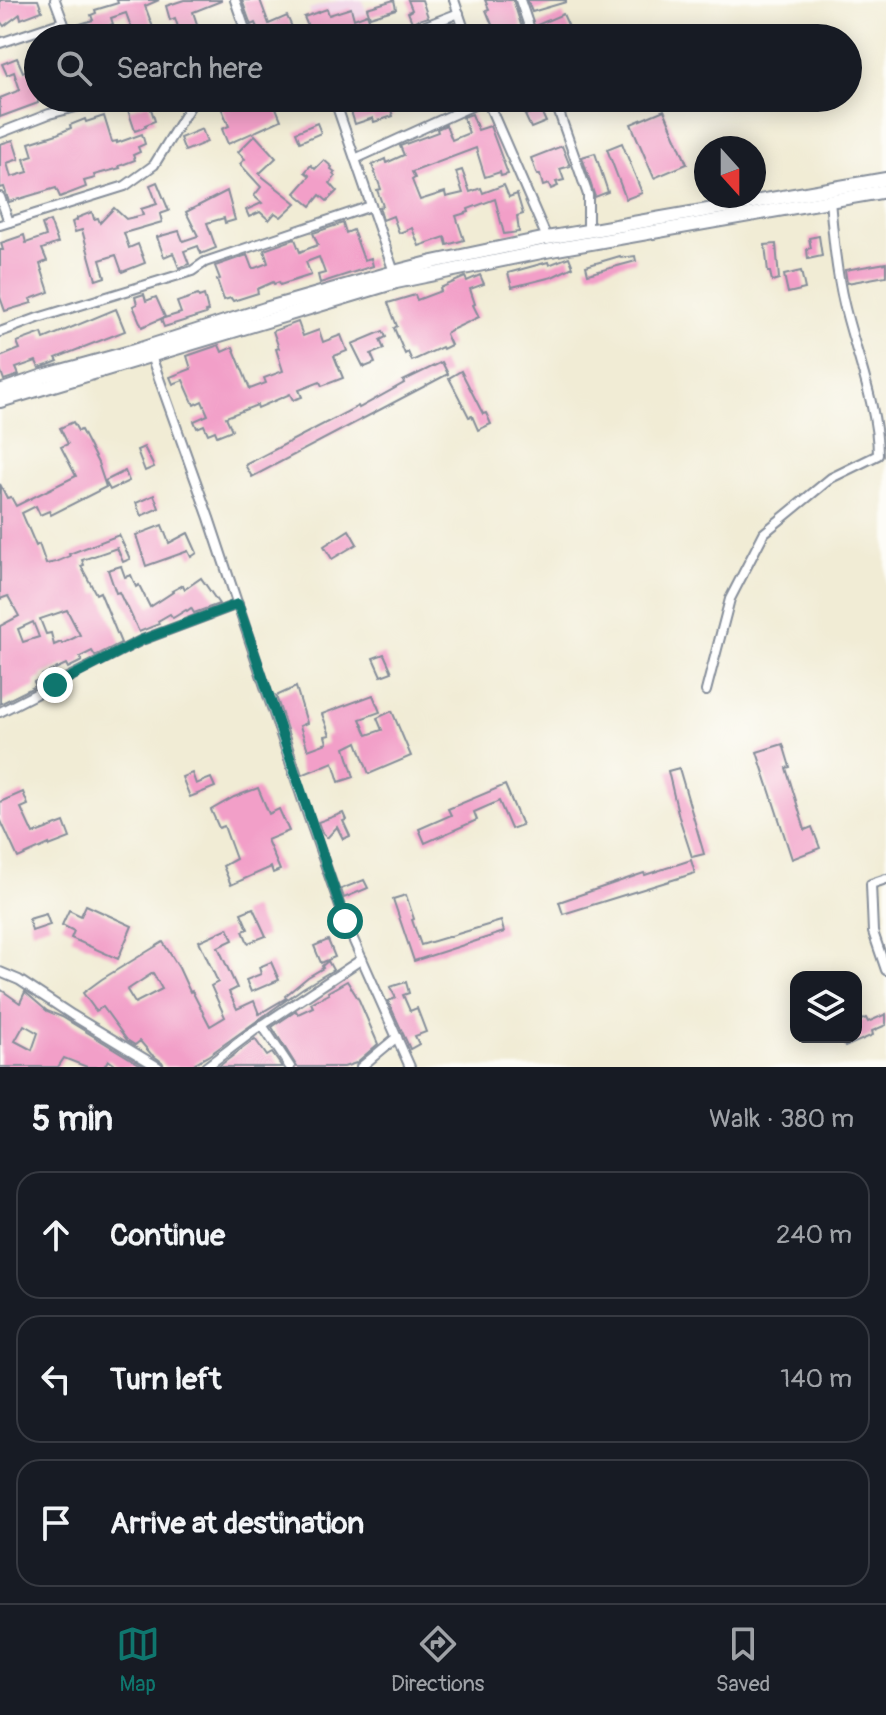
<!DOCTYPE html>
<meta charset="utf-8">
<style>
:root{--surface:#171b24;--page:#242831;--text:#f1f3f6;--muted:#9ea1a6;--line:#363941;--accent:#0f766e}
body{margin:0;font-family:Pangolin,sans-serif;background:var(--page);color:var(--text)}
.controls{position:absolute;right:24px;bottom:24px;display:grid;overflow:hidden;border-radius:16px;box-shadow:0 4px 20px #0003}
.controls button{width:72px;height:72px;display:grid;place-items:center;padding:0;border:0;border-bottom:2px solid var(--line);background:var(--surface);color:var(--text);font:40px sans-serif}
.compass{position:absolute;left:694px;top:136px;width:72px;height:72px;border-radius:50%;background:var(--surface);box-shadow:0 4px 20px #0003;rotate:159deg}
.stop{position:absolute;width:24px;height:24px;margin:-18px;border:6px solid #0f766e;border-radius:50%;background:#fff}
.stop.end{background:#0f766e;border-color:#fff;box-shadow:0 2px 8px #0008}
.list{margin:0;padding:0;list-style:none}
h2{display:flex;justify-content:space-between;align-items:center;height:104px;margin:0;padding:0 32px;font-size:34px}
h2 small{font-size:26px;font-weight:400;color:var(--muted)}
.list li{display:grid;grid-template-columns:52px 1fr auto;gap:24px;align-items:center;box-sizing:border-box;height:128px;margin:0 16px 16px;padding:0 16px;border:2px solid var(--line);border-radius:24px}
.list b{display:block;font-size:30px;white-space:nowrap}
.list em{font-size:26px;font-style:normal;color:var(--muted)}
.icon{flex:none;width:44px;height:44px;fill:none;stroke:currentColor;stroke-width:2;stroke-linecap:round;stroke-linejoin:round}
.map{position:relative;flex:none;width:886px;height:1067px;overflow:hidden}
.search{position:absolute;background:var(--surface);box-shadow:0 4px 20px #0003;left:24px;right:24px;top:24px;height:88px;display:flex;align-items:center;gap:20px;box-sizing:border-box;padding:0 28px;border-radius:44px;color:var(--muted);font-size:30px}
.sheet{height:536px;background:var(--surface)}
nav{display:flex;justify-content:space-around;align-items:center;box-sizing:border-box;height:112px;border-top:2px solid var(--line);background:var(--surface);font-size:22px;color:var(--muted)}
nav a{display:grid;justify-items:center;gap:4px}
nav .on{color:var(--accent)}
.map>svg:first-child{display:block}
</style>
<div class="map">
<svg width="886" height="1067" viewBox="0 0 886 1067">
<rect width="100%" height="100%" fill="#fdfcf7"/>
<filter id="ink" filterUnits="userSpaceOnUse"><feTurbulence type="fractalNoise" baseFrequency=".0125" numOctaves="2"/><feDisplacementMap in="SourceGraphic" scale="16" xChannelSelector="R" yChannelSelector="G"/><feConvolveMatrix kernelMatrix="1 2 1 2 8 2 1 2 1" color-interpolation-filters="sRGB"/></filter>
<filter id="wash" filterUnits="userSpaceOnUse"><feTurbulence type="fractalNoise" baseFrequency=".006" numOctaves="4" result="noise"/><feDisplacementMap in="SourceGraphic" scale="32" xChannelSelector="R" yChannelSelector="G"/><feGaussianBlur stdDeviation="1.8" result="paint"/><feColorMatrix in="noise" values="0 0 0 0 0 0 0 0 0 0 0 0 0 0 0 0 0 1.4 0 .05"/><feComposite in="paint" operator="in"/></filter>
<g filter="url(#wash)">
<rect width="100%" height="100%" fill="#f1ecd5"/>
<!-- built -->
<polygon fill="#efd0e6" points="339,0 362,0 376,36 371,38 319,38 309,9"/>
<g id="blocks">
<!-- building -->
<g fill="#f29fc8" fill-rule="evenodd">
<polygon points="0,0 38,0 42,11 21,19 20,14 4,26 0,21"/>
<polygon points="117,0 159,0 145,6 157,38 135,38 126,13 111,18 113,24 110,25 115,38 83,38 81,34 80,35 77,25 93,20 91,15 96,13 95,10 118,3"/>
<polygon points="184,0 221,0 221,1 193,12 198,27 180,33 175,18 170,20 166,6"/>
<polygon points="242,0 260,0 269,24 287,16 297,38 262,38 255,23 251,25"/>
<polygon points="394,0 396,9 370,17 367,8"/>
<polygon points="408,0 422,0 428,17 412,22 408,12 412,10"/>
<polygon points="485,0 513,0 525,37 481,38 495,32 486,10 489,9"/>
<polygon points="527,0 566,0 566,2 532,12"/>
<polygon points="351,8 354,19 367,14 371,25 361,29 360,25 320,38 313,38 304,17 327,9 329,15"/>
<polygon points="563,14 574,38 542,38 537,25"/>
<polygon points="454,23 460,38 425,38 440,31 439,28"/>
<polygon points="17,58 23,72 38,66 38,103 0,117 0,98 20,90 14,72 7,75 2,64"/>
<polygon points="244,98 251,98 253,102 264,98 272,98 281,120 228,144 222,129 229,126 221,107"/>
<polygon points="377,98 387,98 393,116 374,122 373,118 355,124 349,105"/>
<polygon points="149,103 155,121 145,125 146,127 135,131 128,110"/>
<polygon points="540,109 546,122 531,128 525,115"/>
<polygon points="664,110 687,164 654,178 631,124"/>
<polygon points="472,114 478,130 490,126 508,174 501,176 500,172 485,177 476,148 412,172 415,178 412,180 420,200 445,192 446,197 463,193 456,172 462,170 470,192 481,188 483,193 504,185 509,197 517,194 523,214 517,216 519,232 504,234 495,199 468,209 469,212 456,216 464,240 447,245 445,237 419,246 412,228 399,233 393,216 383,220 379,207 383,206 377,190 381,189 372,165 385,159 386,163 404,155 400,146 438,132 437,129 446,125 452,140 469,133 463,117"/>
<polygon points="104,116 112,142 117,141 117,143 142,134 145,144 138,147 140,152 133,155 135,160 119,166 120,168 94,175 95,178 84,181 86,187 60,197 56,188 9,202 4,187 0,188 0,144 13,140 19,159 7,163 11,177 28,172 24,159 33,156 29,143 57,134 71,128 70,125 85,119 86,122"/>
<polygon points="317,123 321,133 300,142 296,132"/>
<polygon points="202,129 207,142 185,151 180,138"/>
<polygon points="255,135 276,158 259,174 296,203 281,217 275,213 269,220 260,212 249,217 246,210 262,203 254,196 261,187 240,164 245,159 238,152"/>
<polygon points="622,143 642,193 626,199 607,149"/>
<polygon points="562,146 570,166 560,169 564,180 556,182 558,186 551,189 549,184 543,186 540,175 537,175 531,158"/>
<polygon points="595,153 608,192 595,197 582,157"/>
<polygon points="324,160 332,167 331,169 335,172 333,174 335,177 330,183 337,191 327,201 320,195 311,206 295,193 310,176 305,172 311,165 315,169"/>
<polygon points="157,182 169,211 160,214 162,222 124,233 129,248 138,244 145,263 122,272 116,255 100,260 105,277 96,280 82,230 75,232 72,222 77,220 77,218 92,212 94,219 98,218 100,223 114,208 126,219 143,215 141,209 157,204 150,185"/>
<polygon points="227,191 235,220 225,223 224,218 207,223 216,248 201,254 198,246 184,251 189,264 179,268 173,253 164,257 157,237 179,231 183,241 198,236 186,212"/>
<polygon points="50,221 58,243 42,249 47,261 40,264 49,292 30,299 32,303 5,311 0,297 0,250 3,250 1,243 24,235 26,243 46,236 42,224"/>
<polygon points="343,223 346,233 353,230 364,260 371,258 373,266 320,283 318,275 325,273 319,257 306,262 311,275 280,285 279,282 274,284 273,282 257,289 258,293 233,301 231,298 224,300 217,280 220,279 215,266 247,255 252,268 255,268 268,263 264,250 295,239 300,252 302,251 318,245 313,233"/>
<polygon points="819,236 822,256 808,259 807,249 811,248 809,238"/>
<polygon points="776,244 779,279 772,281 770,272 768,272 765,245"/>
<polygon points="620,256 621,258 635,256 636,261 588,274 586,266"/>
<polygon points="569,257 573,267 552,277 512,287 508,273 548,262 549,265"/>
<polygon points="886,263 886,276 847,283 845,270"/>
<polygon points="801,271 805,289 788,293 784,275"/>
<polygon points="480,275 484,284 470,289 475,304 473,305 479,317 447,332 446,334 451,345 443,349 442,347 412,361 408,352 405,354 394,328 397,326 388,303 415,295 417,300 441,291 440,288 465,277 467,281"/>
<polygon points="144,294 146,301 156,297 165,317 142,327 133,306 137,304 135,297"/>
<polygon points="198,295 199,297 204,295 208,311 205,312 206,314 164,327 161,319 181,313 177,302"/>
<polygon points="116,309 125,331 56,358 58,361 48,365 39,368 36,361 16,368 19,375 4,380 0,369 0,357 20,349 17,342 42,333 44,339"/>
<polygon points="298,322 303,336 319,330 323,342 341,335 347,351 334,356 343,378 322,386 320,382 299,390 302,397 293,400 290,394 258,408 257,405 226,417 232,430 217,436 215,431 208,434 204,425 197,428 194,421 208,415 202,401 194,405 183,380 173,384 170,377 191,369 187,356 219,345 222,352 233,347 250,389 266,383 264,378 283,371 276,349 279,348 273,331"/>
<polygon points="383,331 386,337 380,340 384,349 371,354 375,363 365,367 364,365 363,366 352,344"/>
<polygon points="442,362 448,374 252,477 245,465 358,406 359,408 404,383 403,381"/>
<polygon points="461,371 483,414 486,413 491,424 478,430 472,416 469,417 449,378"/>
<path d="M73,422L78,431L81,430L98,463L106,487L51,515L49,511L40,515L36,506L22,513L36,546L39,544L46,564L56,562L70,556L69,554L119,535L130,559L123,562L117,548L82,560L84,565L81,566L96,594L100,592L121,643L95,656L92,651L80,657L82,661L68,668L66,664L42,675L43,677L34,682L36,686L0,704V626L19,616L8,596L0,599V484L7,498L11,497L16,506L76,476L61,447L68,444L60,428ZM67,610L80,635L62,644L61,642L54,645L51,633L46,634L40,619ZM33,622L39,637L23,642L18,629Z"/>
<polygon points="144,447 154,467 145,471 137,450"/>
<polygon points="125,471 129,481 110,490 105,481"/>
<polygon points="154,495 159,508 141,516 136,503"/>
<polygon points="162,525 169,543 188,533 197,553 191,557 188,551 146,566 136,535"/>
<polygon points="349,530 357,544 332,559 324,546"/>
<polygon points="121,566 125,577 131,575 136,587 139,585 150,607 173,592 172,591 183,585 185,589 201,578 219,604 194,613 191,608 187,611 186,610 173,618 170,614 158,621 159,624 139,632 126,604 125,605 119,592 116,593 108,570"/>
<polygon points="384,654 392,672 381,676 373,658"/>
<polygon points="296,687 307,723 300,726 308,750 327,743 325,736 330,735 322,714 373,695 380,712 360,719 367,735 382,730 377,718 392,711 411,756 369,774 357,742 345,748 354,777 339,782 333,762 302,775 276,696"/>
<polygon points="783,744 790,767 786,768 805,830 812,827 820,848 792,859 757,752"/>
<polygon points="679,768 704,854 692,857 679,817 668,771"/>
<polygon points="192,773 196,784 211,778 215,787 190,797 182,777"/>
<polygon points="505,785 522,825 511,829 499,801 474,812 477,820 425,843 419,829 451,815 448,809"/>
<polygon points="258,788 269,814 279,809 289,831 267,840 280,870 273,873 271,867 231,885 223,866 236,859 224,826 219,828 211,810 234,797"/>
<polygon points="23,792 28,805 21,808 33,834 64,822 70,838 49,846 49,844 18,858 0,819 0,802"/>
<polygon points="343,813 346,820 343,821 350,836 343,839 337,827 327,838 322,833 318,822"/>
<polygon points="691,860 695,873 563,914 559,902 644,873 645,875"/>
<polygon points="364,880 368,888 344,898 341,889"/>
<polygon points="406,895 414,919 412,920 421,945 501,921 504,932 414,961 393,899"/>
<polygon points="86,905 132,926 118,959 71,938 74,931 62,925 69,910 81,916"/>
<polygon points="253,908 266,936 248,943 243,931 248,929 241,913"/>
<polygon points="46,914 50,925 32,931 29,919"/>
<path d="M228,928L233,940L218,947L237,988L229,992L237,1009L254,1001L259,1014L286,998L285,996L308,977L323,968L322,966L328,961L333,970L303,988L208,1056L195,1063L198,1067H165L162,1062L151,1054L140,1041L135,1045L127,1040L103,1007L96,1011L83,993L102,979L163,942L179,968L190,992L192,991L210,1026L225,1017L211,986L218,982L199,941ZM153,973L162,989L135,1003L127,990Z"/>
<polygon points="328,940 335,957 321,963 314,946"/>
<polygon points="271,962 279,980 251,992 246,980 261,974 259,967"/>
<polygon points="347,981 359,1000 378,1044 356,1063 344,1067 297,1067 272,1027 296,1011 298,1014 313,1007 311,1003 329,994 328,992"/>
<polygon points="406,982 409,993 403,995 410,1011 417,1008 426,1032 415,1036 419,1044 410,1049 388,1001 396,998 390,987"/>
<path d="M0,989L20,1003L25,992L47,1011L62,1017L144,1067H118L108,1060L104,1067H87L64,1058L58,1067H0ZM24,1025L38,1033L32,1050L15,1041Z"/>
<polygon points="886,1014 886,1025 872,1031 873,1035 845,1047 840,1037 856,1037 856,1022 866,1018 868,1022"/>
<polygon points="255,1039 267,1056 272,1053 282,1067 218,1067"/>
</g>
</g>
</g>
<g filter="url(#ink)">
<use href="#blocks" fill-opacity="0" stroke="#868e9a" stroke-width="2"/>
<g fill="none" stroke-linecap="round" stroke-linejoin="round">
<defs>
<g id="street">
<polyline points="55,0 69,38"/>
<polyline points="235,0 248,38"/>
<polyline points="454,0 467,38"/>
<polyline points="520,0 533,38"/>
<polyline points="394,38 459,13"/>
<polyline points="0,43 63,22"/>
<polyline points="334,98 394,272"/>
<polyline points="486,98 547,238"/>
<polyline points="554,98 588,195 588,231"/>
<polyline points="0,133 49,114 111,98"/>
<polyline points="355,159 487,99"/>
<polyline points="0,197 9,222"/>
<polyline points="0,225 125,186 154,165 192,103 201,98"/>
<polyline points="0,332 38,318 192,271 205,262 371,206"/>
<polyline points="151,356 209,518 302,798 345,921 410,1067"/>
<path d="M706,691L730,599L764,533L831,478L878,455C878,407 855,351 844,304C836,270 833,235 830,200"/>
<polyline points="0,712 142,640 238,604"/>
<polyline points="886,879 871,884 873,932 886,970"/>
<polyline points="0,972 19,980 72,1015 158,1067"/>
<polyline points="262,1025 290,1067"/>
<polyline points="206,1067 255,1030 362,959"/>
<polyline points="361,1067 397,1037"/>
</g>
<g id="secondary">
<polyline points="0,391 43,376 134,351 265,309 394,272 433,262 547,238 886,179"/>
<polyline points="0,401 396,282 551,250 886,191"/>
</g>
</defs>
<!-- street casing -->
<use href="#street" stroke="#868e9a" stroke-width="12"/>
<!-- secondary casing -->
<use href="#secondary" stroke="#868e9a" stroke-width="16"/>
<!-- street -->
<use href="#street" stroke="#fff" stroke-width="8"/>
<!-- secondary -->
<use href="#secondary" stroke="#fff" stroke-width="12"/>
</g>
</g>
<g fill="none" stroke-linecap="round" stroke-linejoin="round" filter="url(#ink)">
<!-- route -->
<polyline stroke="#0f766e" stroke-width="10" points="55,685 142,640 238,604 345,921"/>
</g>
</svg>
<div class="controls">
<button><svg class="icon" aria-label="layers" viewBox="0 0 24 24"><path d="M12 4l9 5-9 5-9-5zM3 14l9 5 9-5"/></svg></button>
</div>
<svg class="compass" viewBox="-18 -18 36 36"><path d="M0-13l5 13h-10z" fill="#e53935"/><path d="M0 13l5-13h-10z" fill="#9ea1a6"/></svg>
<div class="stop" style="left:345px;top:921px"></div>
<div class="stop end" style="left:55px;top:685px"></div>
<div class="search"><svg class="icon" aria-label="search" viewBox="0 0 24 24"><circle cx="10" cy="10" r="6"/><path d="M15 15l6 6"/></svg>Search here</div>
</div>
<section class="sheet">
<h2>5 min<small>Walk · 380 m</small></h2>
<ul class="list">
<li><svg class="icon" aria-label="ahead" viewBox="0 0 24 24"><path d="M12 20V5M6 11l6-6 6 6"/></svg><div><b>Continue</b></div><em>240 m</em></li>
<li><svg class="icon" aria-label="left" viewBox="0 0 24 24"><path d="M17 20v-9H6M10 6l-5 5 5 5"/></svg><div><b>Turn left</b></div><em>140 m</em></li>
<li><svg class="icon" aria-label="arrive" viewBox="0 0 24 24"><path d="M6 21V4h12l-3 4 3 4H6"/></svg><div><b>Arrive at destination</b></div></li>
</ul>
</section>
<nav>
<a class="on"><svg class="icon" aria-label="map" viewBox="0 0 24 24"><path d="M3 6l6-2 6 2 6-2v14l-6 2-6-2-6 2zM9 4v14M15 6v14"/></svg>Map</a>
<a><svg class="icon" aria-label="directions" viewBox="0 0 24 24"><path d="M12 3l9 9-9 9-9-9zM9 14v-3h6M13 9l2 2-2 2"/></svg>Directions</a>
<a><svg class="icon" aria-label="saved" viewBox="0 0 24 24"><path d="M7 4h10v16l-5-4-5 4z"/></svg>Saved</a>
</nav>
